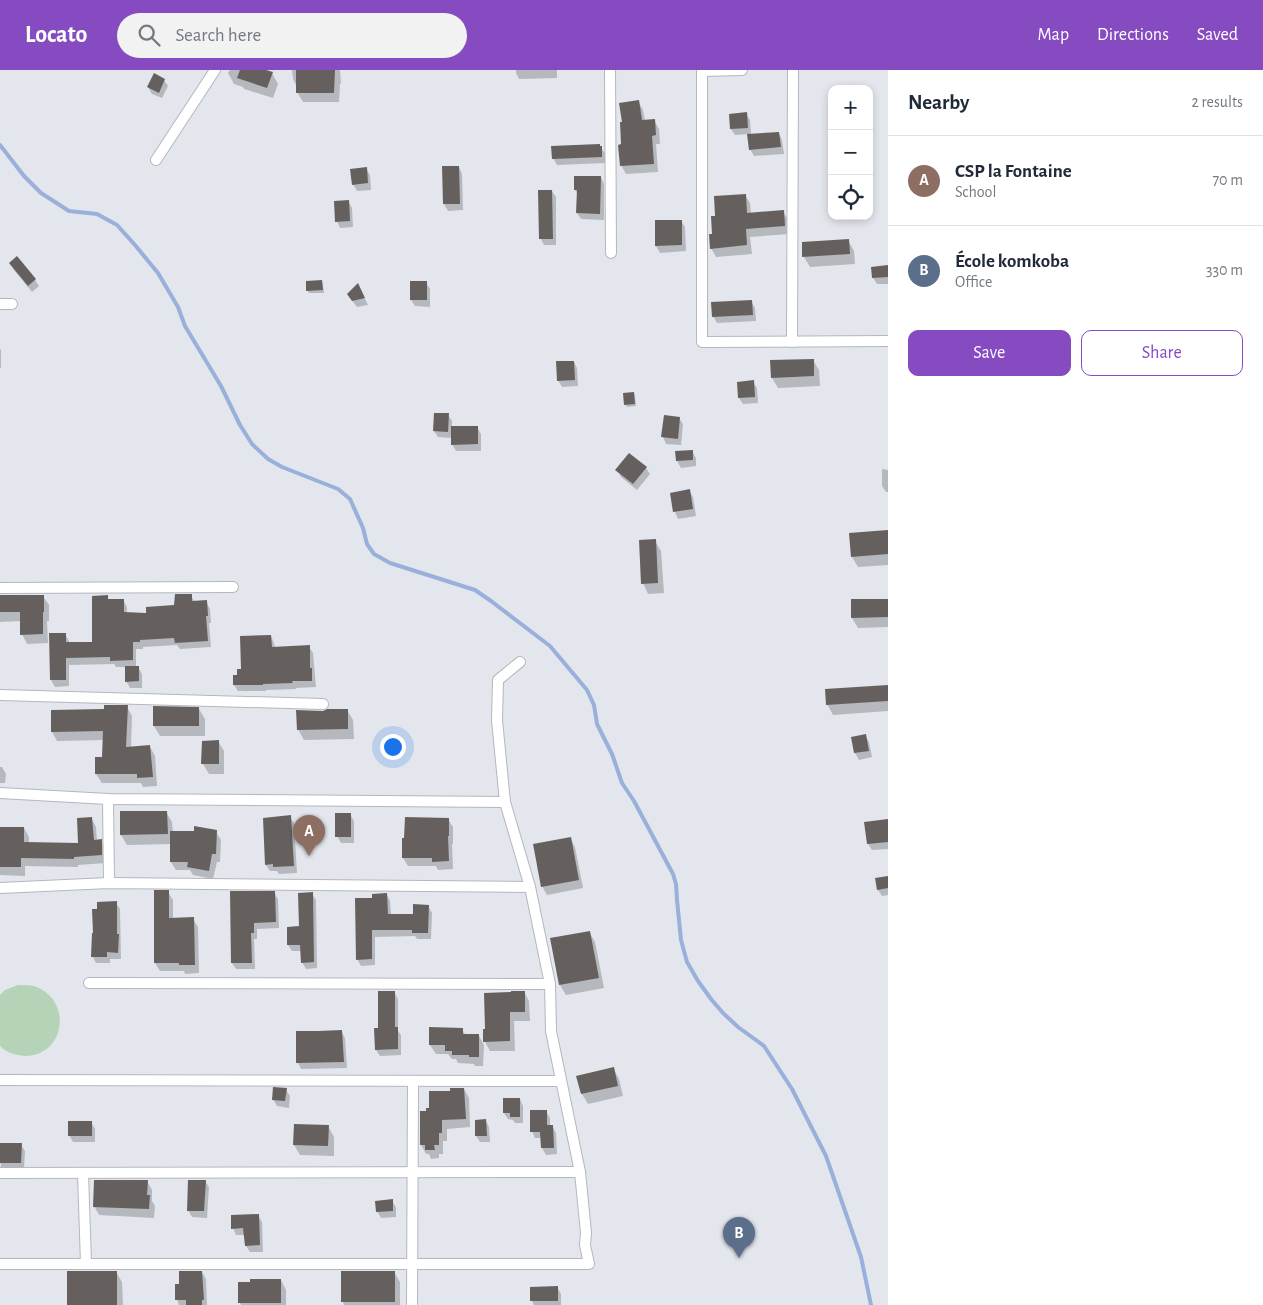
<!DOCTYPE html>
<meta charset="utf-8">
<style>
:root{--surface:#fff;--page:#f2f2f3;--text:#1f2937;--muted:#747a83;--line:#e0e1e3;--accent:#864ac1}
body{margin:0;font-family:"Alegreya Sans",sans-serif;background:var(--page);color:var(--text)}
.controls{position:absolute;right:15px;top:15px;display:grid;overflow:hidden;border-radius:10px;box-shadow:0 2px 8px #0003}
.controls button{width:45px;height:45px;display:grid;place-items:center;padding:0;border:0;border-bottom:1px solid var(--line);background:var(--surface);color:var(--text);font:25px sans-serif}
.you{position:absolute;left:392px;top:676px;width:18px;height:18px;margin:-12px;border:4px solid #fff;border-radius:50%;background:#1a73e8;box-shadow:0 0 0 8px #1a73e833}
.badge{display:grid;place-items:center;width:32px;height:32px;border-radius:50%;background:var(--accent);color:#fff;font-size:16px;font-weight:700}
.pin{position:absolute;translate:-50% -41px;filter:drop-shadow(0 1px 2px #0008)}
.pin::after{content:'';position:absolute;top:26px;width:18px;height:15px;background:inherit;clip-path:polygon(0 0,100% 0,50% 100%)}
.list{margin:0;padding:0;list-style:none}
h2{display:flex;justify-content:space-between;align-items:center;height:65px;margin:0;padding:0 20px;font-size:21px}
h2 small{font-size:16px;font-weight:400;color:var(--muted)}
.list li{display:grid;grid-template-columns:32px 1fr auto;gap:15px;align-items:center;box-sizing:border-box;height:90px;padding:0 20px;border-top:1px solid var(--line)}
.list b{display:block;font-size:19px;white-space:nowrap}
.list p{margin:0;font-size:16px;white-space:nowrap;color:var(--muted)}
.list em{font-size:16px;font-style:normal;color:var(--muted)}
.actions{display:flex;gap:10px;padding:15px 20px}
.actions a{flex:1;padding:11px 0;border:1px solid var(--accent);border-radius:10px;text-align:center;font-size:18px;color:var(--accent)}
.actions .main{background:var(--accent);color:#fff}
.icon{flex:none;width:28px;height:28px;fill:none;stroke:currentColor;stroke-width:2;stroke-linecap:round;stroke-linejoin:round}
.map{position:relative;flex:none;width:888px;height:1235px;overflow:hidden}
header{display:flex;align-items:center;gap:30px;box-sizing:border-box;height:70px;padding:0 25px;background:var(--accent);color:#fff}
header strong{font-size:24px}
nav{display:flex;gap:28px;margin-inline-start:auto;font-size:18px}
.search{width:350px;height:45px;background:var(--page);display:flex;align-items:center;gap:12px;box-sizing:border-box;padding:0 18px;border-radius:28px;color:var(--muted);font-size:19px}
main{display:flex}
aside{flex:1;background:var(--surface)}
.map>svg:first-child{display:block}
</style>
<header>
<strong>Locato</strong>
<div class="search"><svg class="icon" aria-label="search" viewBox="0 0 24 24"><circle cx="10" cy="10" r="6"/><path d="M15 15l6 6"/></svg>Search here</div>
<nav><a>Map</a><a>Directions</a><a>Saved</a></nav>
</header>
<main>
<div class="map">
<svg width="888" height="1235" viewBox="0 0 888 1235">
<rect width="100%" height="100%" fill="#e3e6ec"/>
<!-- green -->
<path fill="#b5d4b7" d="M18,915C23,915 29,915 34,916C73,929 66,986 25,986C15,985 7,983 0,976V925L5,920Z"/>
<!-- shadow -->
<g fill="#0003">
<polygon points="230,0 262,0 272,3 278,14 273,28 244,19 243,17 234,14 228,3"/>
<polygon points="292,0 340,0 341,13 340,14 339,32 303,32 297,22 297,17 293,9"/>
<polygon points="516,0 557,0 557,8 519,9 516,3"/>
<polygon points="164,10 168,16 162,28 152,24 148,17"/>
<polygon points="638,31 643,40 645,51 654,50 659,59 660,74 656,74 658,102 626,104 621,95 623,53"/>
<polygon points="746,44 750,50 751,65 779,63 782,70 784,84 754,86 750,79 749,64 735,65 731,59"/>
<polygon points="600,77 605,83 605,93 557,95 553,88"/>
<polygon points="459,97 462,104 463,140 448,141 444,134"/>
<polygon points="366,99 370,105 371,120 357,121 353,114"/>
<polygon points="601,107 604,114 604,150 581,149 577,143 578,125 575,120"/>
<polygon points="552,121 556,127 556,175 544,175 541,169"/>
<polygon points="745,125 750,133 751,144 783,142 788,150 789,164 750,167 752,184 716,187 711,178 716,147"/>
<polygon points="348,131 352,138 353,157 340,158 337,151"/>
<polygon points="656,151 681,151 685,157 686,181 660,183 656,176"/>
<polygon points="848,170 854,181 855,194 810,197 804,187"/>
<polygon points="10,193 35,210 39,216 32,222 14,200"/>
<polygon points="888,197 888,214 877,214 873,208"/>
<polygon points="322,212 323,215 324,223 309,223 307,220"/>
<polygon points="426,213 430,219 430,237 415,236 411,230"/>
<polygon points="361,221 368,235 357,237 348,225"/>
<polygon points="751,231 755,238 756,251 717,253 713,246"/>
<polygon points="0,279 1,280 1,298 0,298"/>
<polygon points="813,290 819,300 820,316 778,318 772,308"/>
<polygon points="574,292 577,298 578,316 562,317 558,310"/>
<polygon points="753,312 757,318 758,333 743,334 739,328"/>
<polygon points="634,323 635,326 636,336 627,337 625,334"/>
<polygon points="448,345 452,351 452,358 477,357 481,364 481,381 456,381 452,374 452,368 438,367 434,361"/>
<polygon points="679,348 683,354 681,375 666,374 663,367"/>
<polygon points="692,381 696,388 696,396 681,398 677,391 676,382"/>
<polygon points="646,398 650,404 637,420 621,407 617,400"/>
<polygon points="882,399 888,400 888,422 886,422 882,416"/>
<polygon points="689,421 693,427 696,446 678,449 675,442 671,424"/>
<polygon points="888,461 888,495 858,497 852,487"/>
<polygon points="655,471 661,481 664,523 648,524 643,513"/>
<polygon points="0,526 43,526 49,535 49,551 47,551 48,573 27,574 22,564 21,551 0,552"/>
<polygon points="191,526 195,532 206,532 210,539 211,553 209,553 211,577 180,579 177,575 143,577 143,579 136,579 136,597 138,597 142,604 142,618 130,618 126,611 126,597 116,597 114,594 69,595 69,616 55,617 51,610 65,564 69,571 69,574 94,574 107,527 109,530 123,530 127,537 127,544 148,544 175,537"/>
<polygon points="888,530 888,557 858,558 852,548"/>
<polygon points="271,566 274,573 275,578 309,577 313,583 316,617 296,618 296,619 266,620 266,621 238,621 234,615 238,606"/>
<polygon points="888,616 888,641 833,645 827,634"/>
<polygon points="127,637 132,646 131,678 150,677 155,686 157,716 143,717 141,713 102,713 96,704 103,689 104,670 57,671 52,662 105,640"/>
<polygon points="199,639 205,649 205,666 160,666 154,656"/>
<polygon points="347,640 353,650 354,669 304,670 298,659 323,642"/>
<polygon points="865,665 869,672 872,687 859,690 855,683 852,668"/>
<polygon points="218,671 224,681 224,704 209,704 203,694"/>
<polygon points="0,697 2,697 6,704 5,713 0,713"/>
<polygon points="166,742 172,752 173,762 216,762 221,770 220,792 217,792 213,809 193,805 190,800 176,800 171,792 172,774 127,775 121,765"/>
<polygon points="350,744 354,751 354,773 341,773 337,766"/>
<polygon points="290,747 294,753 297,803 279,804 277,801 270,801 266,795"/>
<polygon points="91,748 96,757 97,771 101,771 106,779 106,793 78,795 78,797 25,796 25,806 0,805 0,758 24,758 29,767 29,773 79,774"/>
<polygon points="448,749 453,757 453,774 452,774 453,799 438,800 436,796 408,796 403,788"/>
<polygon points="888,751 888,779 872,780 868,774"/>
<polygon points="570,768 575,777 583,818 547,825 542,816"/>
<polygon points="888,807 888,825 882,826 878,820"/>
<polygon points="168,822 173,830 173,849 193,849 198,857 199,903 185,904 184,901 160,901 155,893"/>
<polygon points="232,822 274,823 278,829 279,858 257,859 257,869 254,869 255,899 236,899 232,893"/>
<polygon points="312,824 316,830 317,898 306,899 302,892 301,881 292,881 288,875 300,858"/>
<polygon points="387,825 390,831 391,845 414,845 428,836 432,843 431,869 417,869 415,866 375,867 375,895 361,896 357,889 374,829"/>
<polygon points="116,833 120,839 121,889 110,889 110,893 96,893 93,887 98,840"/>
<polygon points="589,862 595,872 604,918 566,925 560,915 552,869"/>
<polygon points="394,922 398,929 398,961 401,965 401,985 380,986 376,980 379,959"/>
<polygon points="524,922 529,931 530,951 514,951 515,981 490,981 485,972 484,961"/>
<polygon points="462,959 466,966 479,966 484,975 483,996 475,996 474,994 458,993 456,989 452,989 448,984 436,984 430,975"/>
<polygon points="341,961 345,968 347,998 301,999 298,993"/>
<polygon points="613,998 619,1009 623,1026 588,1034 582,1024 578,1006"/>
<polygon points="464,1019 469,1028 470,1057 447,1059 447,1071 443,1071 443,1084 439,1084 439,1088 431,1089 429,1084 426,1084 421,1075 421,1043 428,1042 452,1022"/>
<polygon points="286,1020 290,1026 289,1038 277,1036 273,1029"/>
<polygon points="520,1029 523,1036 523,1053 515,1053 513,1050 508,1049 504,1043"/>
<polygon points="546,1041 550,1048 550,1057 552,1056 556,1063 557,1084 546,1085 542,1078 541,1068 535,1068 532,1061"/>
<polygon points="486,1051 489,1057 490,1072 480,1072 476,1066"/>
<polygon points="91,1052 95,1059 95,1072 73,1072 69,1065"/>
<polygon points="295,1055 328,1056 334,1067 334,1086 300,1085 294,1075"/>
<polygon points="0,1074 21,1075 25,1081 24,1099 1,1099"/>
<polygon points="147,1111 152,1120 152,1131 155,1136 154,1148 99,1145 94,1136"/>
<polygon points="205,1111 209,1117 207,1148 192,1147 188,1140"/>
<polygon points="392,1131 396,1137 396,1147 381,1148 377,1141"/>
<polygon points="258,1146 262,1152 263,1182 250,1182 246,1176 245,1165 236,1165 233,1158"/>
<polygon points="116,1202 122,1212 123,1235 68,1235"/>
<polygon points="202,1202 206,1209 207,1235 179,1235 177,1230 177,1215"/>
<polygon points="394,1202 400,1212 400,1235 344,1235 343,1232"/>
<polygon points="281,1210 286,1220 286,1235 241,1235 240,1233"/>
<polygon points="557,1217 561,1224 561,1235 534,1235 532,1231"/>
</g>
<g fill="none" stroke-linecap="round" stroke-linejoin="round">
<!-- stream -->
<polyline stroke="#99b0da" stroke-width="4" points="0,75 24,106 41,123 69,141 97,144 117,155 135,175 158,203 178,237 185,256 221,316 240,355 252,374 268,389 282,397 338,419 350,429 363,458 367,474 374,484 390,493 475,520 491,531 550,576 587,620 594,635 597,654 612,684 622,713 634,731 673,804 676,814 677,830 681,870 687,892 698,911 711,929 723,943 738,957 764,976 792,1019 826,1086 861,1187 871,1235"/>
</g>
<!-- building -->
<g fill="#65605d">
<polygon points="240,0 266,0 273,2 267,18 237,8"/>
<polygon points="296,0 335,0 334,23 296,23"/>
<polygon points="154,3 165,9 159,23 147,17"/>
<polygon points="639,30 642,50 655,49 656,65 652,66 654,94 620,96 618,75 621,74 620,52 622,52 619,33"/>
<polygon points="747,42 748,58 730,59 729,44"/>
<polygon points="779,62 781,77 749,80 747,64"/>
<polygon points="600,74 600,76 602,76 602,87 552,89 551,76"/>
<polygon points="442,96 459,96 460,134 443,134"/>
<polygon points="367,97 368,113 352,115 350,99"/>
<polygon points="574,106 601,106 600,144 576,143 577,120 574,120"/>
<polygon points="538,120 552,120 553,169 539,169"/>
<polygon points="746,124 747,143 784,140 785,156 746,159 747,175 710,179 709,164 712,164 711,146 715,146 714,126"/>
<polygon points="349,130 350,151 335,152 334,131"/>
<polygon points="655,150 682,150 682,175 655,176"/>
<polygon points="849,169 850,184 802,187 802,172"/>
<polygon points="17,186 36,209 28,216 9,193"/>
<polygon points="888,195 888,207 872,208 871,197"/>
<polygon points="322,210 323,220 306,221 306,211"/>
<rect x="410" y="211" width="17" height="19"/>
<polygon points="358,213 365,228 352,231 347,224"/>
<polygon points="752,230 753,245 712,247 711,232"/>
<polygon points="814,289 814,306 771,308 770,290"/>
<polygon points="556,291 574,291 575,310 557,311"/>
<polygon points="754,310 755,327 738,328 737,312"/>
<polygon points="634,322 635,334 624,335 623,323"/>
<polygon points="434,343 449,343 448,362 433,361"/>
<polygon points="664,345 680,347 678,369 661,367"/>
<polygon points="451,356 478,356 478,374 451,375"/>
<polygon points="693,380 693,390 676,391 675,381"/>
<polygon points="629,383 647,397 633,414 615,400"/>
<polygon points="690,419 693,439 673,442 670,423"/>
<polygon points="888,460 888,484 851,487 849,463"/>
<polygon points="656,469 658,513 641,514 639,470"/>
<polygon points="175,524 192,524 192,531 207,530 208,546 206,546 208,571 175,573 174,568 140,570 140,572 133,572 133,590 110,591 110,587 66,588 66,610 50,610 49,563 66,563 66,572 92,572 92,526 108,525 108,529 124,529 124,542 146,543 146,537 174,535"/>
<polygon points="0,525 44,525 44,542 43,542 43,564 20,565 20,542 0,542"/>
<polygon points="851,529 888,529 888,547 851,548"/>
<polygon points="271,565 272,577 310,575 310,598 312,598 312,611 292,611 293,613 263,614 263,615 233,615 233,605 237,605 237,599 241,599 240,566"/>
<polygon points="125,596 139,596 139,611 125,612"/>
<polygon points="888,615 888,631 826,635 825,619"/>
<polygon points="104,635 128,635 126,677 150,675 153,707 137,708 137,704 95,704 95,687 102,687 103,661 51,662 51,640 104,639"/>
<polygon points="153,636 199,637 199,656 153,656"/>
<polygon points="327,639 348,639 348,659 297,660 296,640 323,641"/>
<polygon points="866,664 869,681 854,683 851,667"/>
<polygon points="219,670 219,694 201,694 202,671"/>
<polygon points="120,741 167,741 168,764 120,765"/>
<rect x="335" y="743" width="16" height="24"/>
<polygon points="291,745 294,796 273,797 273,794 265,795 263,748"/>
<polygon points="92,747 94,770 102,769 102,785 74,787 74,789 21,788 21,797 0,797 0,757 24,757 24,772 78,773 77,748"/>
<polygon points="405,747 449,748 449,766 448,766 449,791 432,792 432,788 402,788 402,768 404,768"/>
<polygon points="888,749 888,772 867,774 864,752"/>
<polygon points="194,756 217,760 216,784 212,784 209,801 187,797 188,792 170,792 170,761 194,761"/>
<polygon points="571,767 579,810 541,817 533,774"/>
<polygon points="888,806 888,818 877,820 875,808"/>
<polygon points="154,820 169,820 169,848 194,847 195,895 179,895 179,893 154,893"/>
<polygon points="230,821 275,821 276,852 254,853 254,863 251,863 252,893 231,893"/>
<polygon points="313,822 314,892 301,893 300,875 287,875 287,857 299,856 298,823"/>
<polygon points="387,823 388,844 413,844 413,834 429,835 428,863 412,863 412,860 372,860 372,889 356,890 355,828 372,828 372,824"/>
<polygon points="117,831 117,864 119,864 118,883 107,882 107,887 91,887 92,863 93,863 92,839 97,839 97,832"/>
<polygon points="590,861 599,908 559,915 550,868"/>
<polygon points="378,921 395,921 395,957 398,957 398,979 375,980 374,958 378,958"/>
<polygon points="511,921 525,921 525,942 510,942 510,971 483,972 483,959 485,959 484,923 511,922"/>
<polygon points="429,957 463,958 463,964 479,964 479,987 469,987 469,985 452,985 452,981 445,981 445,975 429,975"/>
<polygon points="342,960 344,992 296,993 296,961 318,961"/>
<polygon points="614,997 618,1016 581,1024 576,1006"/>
<polygon points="273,1017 287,1018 285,1031 272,1030"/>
<polygon points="450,1018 464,1018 466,1049 442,1050 442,1063 439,1063 439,1075 434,1075 435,1080 425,1080 425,1075 420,1075 420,1041 426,1041 426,1038 429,1038 429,1021 450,1021"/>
<polygon points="503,1028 520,1028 520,1047 510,1047 510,1043 503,1043"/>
<polygon points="530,1040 547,1040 547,1055 553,1055 554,1078 541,1078 540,1062 530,1062"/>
<polygon points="486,1049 487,1066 475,1066 475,1050"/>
<rect x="68" y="1051" width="24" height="15"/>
<polygon points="294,1054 329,1055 328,1076 293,1075"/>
<polygon points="0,1073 22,1073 21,1093 0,1093"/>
<polygon points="94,1110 148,1110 147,1125 150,1125 149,1139 93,1137"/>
<polygon points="188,1110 206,1110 204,1141 187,1141"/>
<polygon points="393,1129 393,1141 376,1142 375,1131"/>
<polygon points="259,1144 260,1175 245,1176 243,1158 231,1159 231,1145"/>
<rect x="67" y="1201" width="50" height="34"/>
<polygon points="179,1201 202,1201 204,1230 202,1230 202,1235 186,1235 186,1230 175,1230 175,1214 179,1214"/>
<rect x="341" y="1201" width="54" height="31"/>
<polygon points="250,1209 281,1209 281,1233 238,1233 238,1212 250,1212"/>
<polygon points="558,1216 558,1231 530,1231 530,1217"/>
</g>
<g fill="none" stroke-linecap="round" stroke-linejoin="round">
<defs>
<g id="minor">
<polyline points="610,0 611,183"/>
<polyline points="702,0 702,272 888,271"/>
<polyline points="702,1 742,0"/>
<polyline points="156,90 215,0"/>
<polyline points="0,234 12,234"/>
<polyline points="792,272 793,0"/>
<polyline points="0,518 233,517"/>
<polyline points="0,625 323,634"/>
<polyline points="0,723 108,729 505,732"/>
<polyline points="108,729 109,813"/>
<polyline points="0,818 109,813 530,817"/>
<polyline points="89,913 550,914"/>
<polyline points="0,1010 561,1011"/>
<polyline points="0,1103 580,1102"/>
<polyline points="83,1103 86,1194"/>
<polyline points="0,1194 589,1194 585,1175 586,1163 580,1102 551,961 550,914 530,817 505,732 497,650 498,610 520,592"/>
<polyline points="412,1235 413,1011"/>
</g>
</defs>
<!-- minor casing -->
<use href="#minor" stroke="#b4b7bd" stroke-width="12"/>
<!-- minor -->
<use href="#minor" stroke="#fff" stroke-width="10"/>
</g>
</svg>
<div class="controls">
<button>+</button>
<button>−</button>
<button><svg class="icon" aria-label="locate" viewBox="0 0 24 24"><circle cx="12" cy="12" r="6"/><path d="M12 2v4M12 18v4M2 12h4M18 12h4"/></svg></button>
</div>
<div class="you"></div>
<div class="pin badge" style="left:309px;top:786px;background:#8d6e63">A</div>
<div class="pin badge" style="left:739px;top:1188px;background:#5c6f8a">B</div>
</div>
<aside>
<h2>Nearby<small>2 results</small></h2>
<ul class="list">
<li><span class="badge" style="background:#8d6e63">A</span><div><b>CSP la Fontaine</b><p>School</p></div><em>70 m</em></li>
<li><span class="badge" style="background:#5c6f8a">B</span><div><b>École komkoba</b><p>Office</p></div><em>330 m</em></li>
</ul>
<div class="actions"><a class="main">Save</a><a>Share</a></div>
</aside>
</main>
